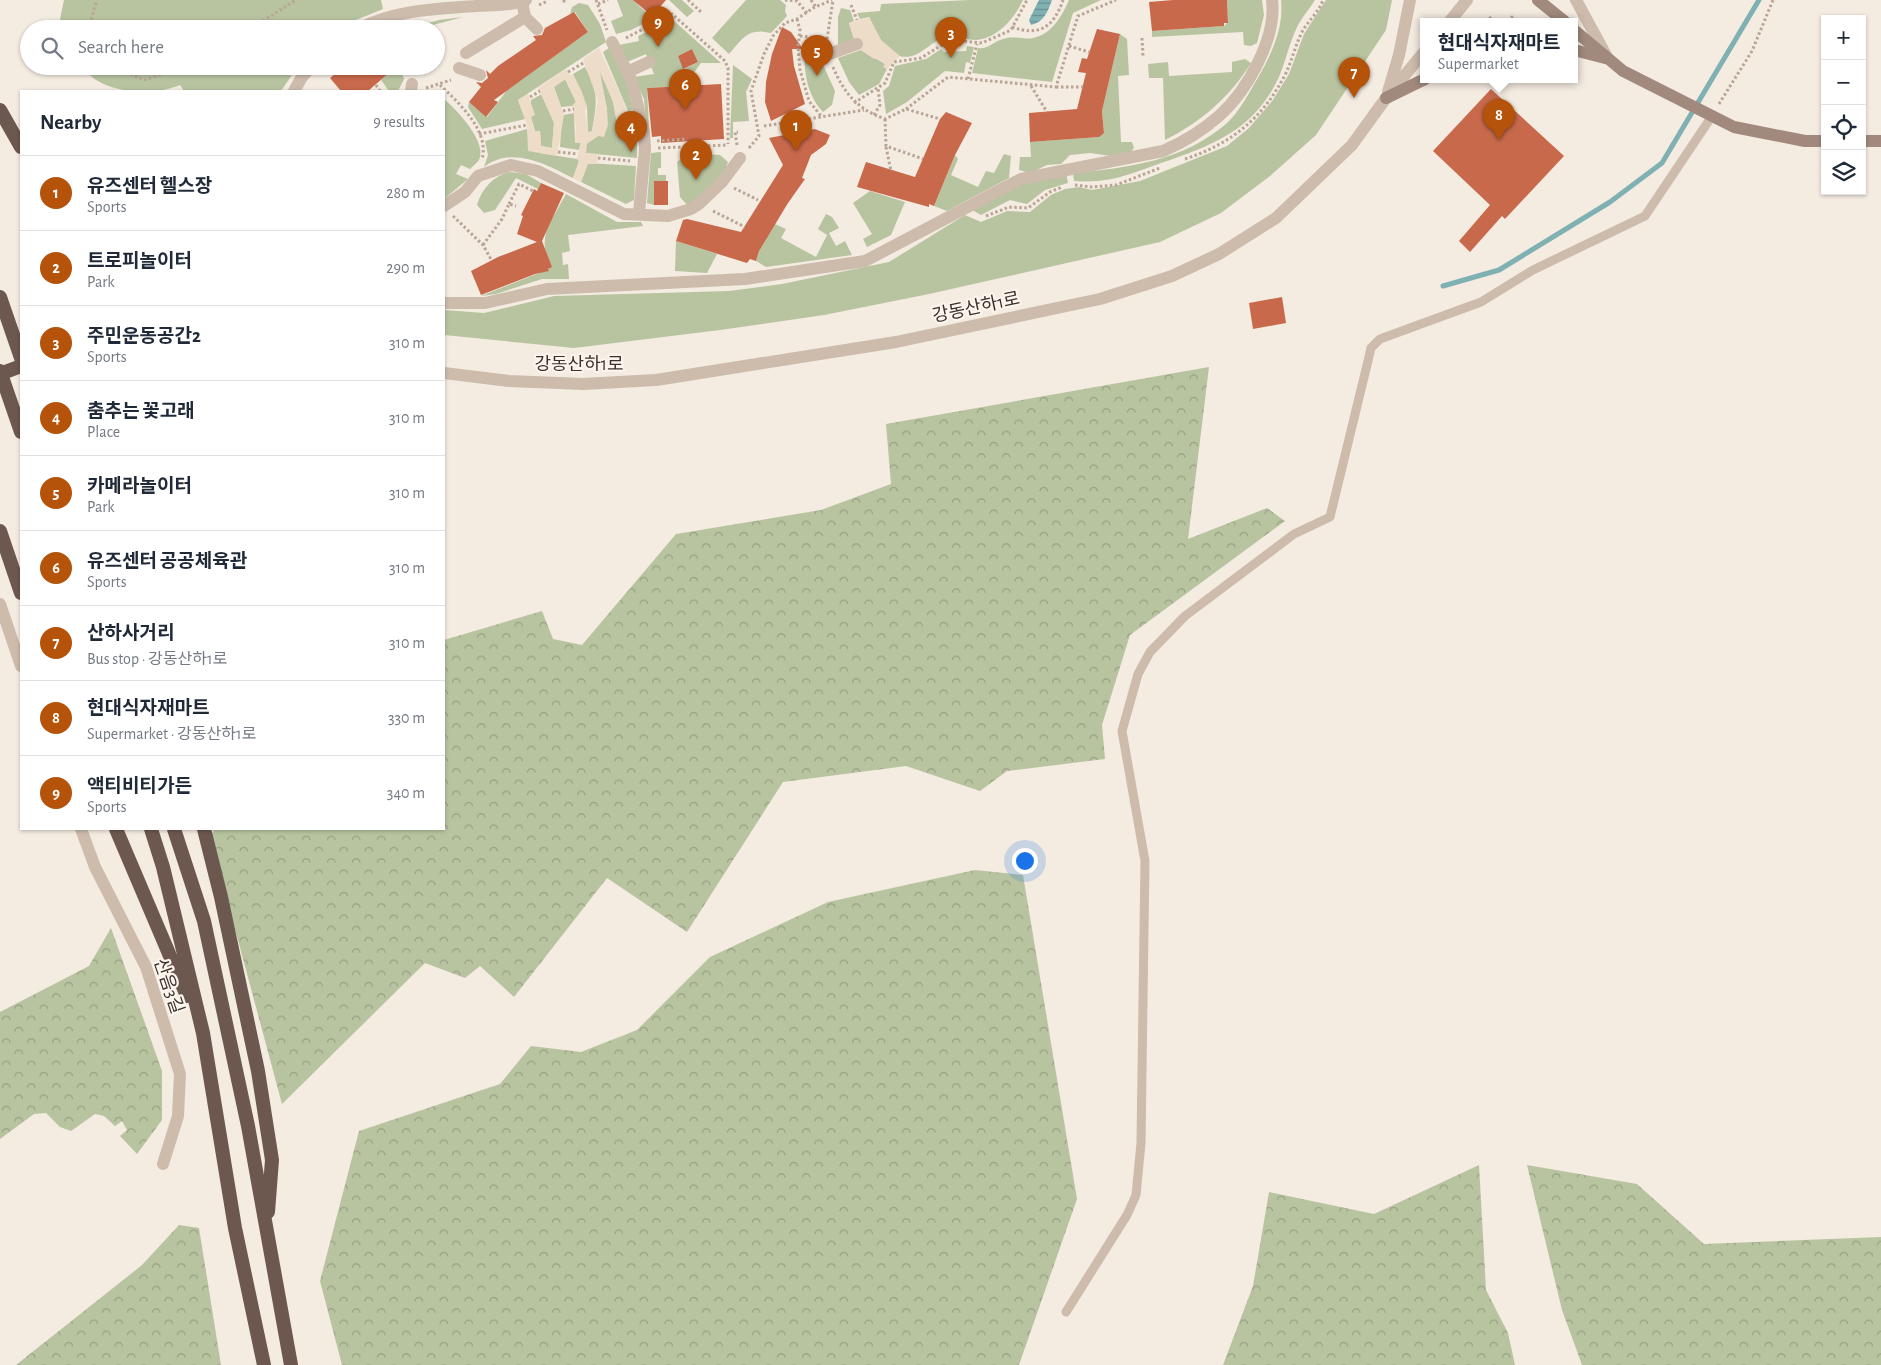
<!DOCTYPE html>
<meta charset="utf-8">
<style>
:root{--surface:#fff;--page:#f6f6f7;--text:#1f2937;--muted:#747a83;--line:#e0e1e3;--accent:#b45309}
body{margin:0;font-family:"Alegreya Sans","Noto Sans KR",sans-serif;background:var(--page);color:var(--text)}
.controls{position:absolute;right:15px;top:15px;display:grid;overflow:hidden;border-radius:0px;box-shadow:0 1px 4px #0004}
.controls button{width:45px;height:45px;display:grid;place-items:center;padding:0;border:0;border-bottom:1px solid var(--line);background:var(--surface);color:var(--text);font:25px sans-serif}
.you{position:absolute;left:1024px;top:860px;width:18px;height:18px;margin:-12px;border:4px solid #fff;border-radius:50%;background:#1a73e8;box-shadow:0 0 0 8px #1a73e833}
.badge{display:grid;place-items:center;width:32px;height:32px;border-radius:50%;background:var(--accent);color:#fff;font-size:16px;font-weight:700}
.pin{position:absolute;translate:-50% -41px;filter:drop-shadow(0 1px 2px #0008)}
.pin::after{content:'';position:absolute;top:26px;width:18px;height:15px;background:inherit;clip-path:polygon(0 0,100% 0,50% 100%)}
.popup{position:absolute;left:1420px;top:18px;width:158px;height:65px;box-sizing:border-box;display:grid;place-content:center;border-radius:0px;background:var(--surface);filter:drop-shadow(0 1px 4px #0005);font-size:16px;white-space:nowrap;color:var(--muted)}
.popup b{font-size:19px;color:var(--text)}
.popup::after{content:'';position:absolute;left:50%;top:100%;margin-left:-10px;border:10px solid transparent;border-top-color:var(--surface)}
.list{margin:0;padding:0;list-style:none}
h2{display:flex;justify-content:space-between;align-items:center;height:65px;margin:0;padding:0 20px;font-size:21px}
h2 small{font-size:16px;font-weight:400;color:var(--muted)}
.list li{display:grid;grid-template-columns:32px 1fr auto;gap:15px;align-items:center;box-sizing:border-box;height:75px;padding:0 20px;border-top:1px solid var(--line)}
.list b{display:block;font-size:19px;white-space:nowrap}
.list p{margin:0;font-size:16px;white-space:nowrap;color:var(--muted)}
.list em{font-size:16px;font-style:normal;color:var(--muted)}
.icon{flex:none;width:28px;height:28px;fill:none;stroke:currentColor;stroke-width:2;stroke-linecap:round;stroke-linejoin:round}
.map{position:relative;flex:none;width:1881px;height:1365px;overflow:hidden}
.search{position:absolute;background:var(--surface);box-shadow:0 1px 4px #0004;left:20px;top:20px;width:425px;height:55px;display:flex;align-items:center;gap:12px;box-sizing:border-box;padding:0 18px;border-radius:28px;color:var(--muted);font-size:19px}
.panel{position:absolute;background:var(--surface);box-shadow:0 1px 4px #0004;left:20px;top:90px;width:425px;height:740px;border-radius:0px}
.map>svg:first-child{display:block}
</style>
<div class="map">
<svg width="1881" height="1365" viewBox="0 0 1881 1365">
<defs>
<pattern id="forest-crowns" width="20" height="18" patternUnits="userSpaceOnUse" patternTransform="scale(1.25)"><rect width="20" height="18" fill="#b8c4a0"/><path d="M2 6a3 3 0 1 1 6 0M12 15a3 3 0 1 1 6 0" fill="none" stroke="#97a083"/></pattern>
<pattern id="water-rules" width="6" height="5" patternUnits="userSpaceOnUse" patternTransform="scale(1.25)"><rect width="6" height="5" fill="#7fb0b2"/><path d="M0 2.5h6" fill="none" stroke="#699091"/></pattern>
</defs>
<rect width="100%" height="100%" fill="#f4ebe1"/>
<!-- green -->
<g fill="#b8c4a0" fill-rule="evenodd">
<polygon points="64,0 381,0 383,9 356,20 342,29 58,29"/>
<polygon points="617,0 638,0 636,3 653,19 631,30 616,34 611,21 623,16"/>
<polygon points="669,0 682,0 694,11 687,17"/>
<path d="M746,0H780L786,5L785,11L787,16L771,33C748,28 744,37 729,54L712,38Z"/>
<path d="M970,0H1023C1014,19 997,39 975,40C965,40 955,35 944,38C927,43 919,61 899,56C884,51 875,29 869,17L860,19L857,13L880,11L881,4Z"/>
<path d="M1069,0H1101L1073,13L1052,82L972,73L978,48C988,50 994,41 1003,39C1015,35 1024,40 1033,38C1052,34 1062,16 1069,0Z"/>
<polygon points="1227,0 1262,0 1264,15 1257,43 1251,46 1244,45 1243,32 1152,37 1152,31 1224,26 1228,22"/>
<path d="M1281,0H1315C1310,8 1303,16 1298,25C1286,49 1285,72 1269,95C1246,131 1212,145 1173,159C1136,171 1115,184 1074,181L1073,173C1127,168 1184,161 1227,123C1240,111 1250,91 1259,76C1272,53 1284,27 1281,0Z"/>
<polygon points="1326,0 1392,0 1386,30 1316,135 1270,176 1221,213 1160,242 929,294 824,315 720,330 574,348 444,335 444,310 484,313 554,296 729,291 782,284 889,262 965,215 981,222 1007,211 1030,212 1051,195 1065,189 1079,187 1092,190 1140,181 1227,146 1249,128 1273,100 1289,74 1304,34"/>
<polygon points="579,3 588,5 600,24 606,42 518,100 525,119 482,129 468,107 469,102 487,117 507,90 588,32 575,12 570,15 572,7"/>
<polygon points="841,8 850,10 854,21 849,23 855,41 838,47 838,17"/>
<polygon points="463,17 418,29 405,29 439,20"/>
<path d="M673,20L721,63H701L684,86L647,88L649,127L646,123L644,99L634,77L654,74L646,54L627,62L619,45L639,41L638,36ZM692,49L698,62L684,69L678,56Z"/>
<polygon points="1120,34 1127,39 1129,75 1118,76 1121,142 1132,142 1134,148 1128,155 1111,156 1090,153 1070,155 1061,164 1047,165 1030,173 1019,170 1020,157 1031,157 1030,142 1098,137 1104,133 1102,111"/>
<path d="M805,40L817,41L819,56L835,91L832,105L823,112C805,93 803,65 805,40Z"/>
<polygon points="967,46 974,47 970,63 966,62 964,73 945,71 907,102 886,114 883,91 889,86 895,66 926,59 941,49 944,52 966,51"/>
<polygon points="609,48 625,75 633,110 628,111 603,52"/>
<path d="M861,50C869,56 877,58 886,65L884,67L887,69L879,84L859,95L849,82L838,58Z"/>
<path d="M1245,59L1251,63C1230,97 1201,122 1165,140L1163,78H1149L1148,64L1168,62L1169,76L1232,72V62Z"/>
<polygon points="733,65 752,79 746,92 749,121 733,122 733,138 730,138"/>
<path d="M82,66H298L281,91H184L180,85C152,97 99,94 82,66Z"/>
<polygon points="385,66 399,66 404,79 398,91 389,91 381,80 390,72"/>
<path d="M585,67C599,94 597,102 592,131L588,133L587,107L573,74Z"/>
<polygon points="601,71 613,102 620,138 637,137 637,158 585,153 586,144 598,136 607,109 599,72"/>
<polygon points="565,79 576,102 572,106 561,107 554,87"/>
<polygon points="542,94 554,123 552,148 541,146 540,131 535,131 531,117 531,100"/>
<path d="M444,99C456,109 488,142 479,160C477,163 473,166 470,169L461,165L456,174L468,179L444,199Z"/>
<polygon points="574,113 575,142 581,142 579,150 560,147 562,118 564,115"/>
<path d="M527,129L528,137L540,153L577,159L579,161L573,178C547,165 512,145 484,167L488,155L485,141Z"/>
<polygon points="661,152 661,168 658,168 658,175 666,175 666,181 654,181 654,205 647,203 651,153"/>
<path d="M688,153L720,155L728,162C723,181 703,195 688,206L680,197L677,162Z"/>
<polygon points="1004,154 1011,156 1009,178 947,211 934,206 955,155 958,159 951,175 978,187 986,171 994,173"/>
<polygon points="588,163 636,166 634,200 626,204 581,182"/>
<path d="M510,172L526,174L541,183L538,189L516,178L495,210L484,213L477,205C482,188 493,176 510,172Z"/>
<polygon points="1066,172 1068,183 1045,190 1027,204 1010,200 981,215 972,210 1023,182"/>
<polygon points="870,191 905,202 891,235 867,247 863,239 872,234 853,203"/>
<path d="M566,194L617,222H641L643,226L568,235L570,251L562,253L563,265L568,264L569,279H542L496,294L481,296L549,269C543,245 543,240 551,216L553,217Z"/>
<polygon points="826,214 832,217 839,228 829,233 836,246 845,241 852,255 766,267 756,261 761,244 775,224 786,229 781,238 816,257 827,235 818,229"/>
<polygon points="676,241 717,254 707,273 675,271"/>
</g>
<!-- forest -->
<g fill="url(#forest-crowns)">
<polygon points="1209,367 1188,539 1267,508 1285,521 1130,635 1102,725 1105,759 1007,771 980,791 906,766 783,782 687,932 607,878 514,997 480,966 465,978 425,963 282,1104 210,836 215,829 444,829 444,640 542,611 553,639 582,645 676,534 821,510 891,484 886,424"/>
<polygon points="975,870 1023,875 1077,1199 1019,1365 342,1365 320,1281 359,1131 500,1084 531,1046 581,1052 637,1030 710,957 828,902"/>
<polygon points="111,928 162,1071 162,1120 137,1154 120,1136 127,1130 122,1121 115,1126 104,1116 95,1114 71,1131 60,1127 46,1113 34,1114 0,1139 0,1012 89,966"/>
<polygon points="1479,1165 1486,1290 1508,1333 1515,1365 1223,1365 1253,1286 1269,1192 1374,1214"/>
<polygon points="1527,1165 1637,1184 1704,1244 1881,1237 1881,1365 1582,1365 1562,1310"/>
<polygon points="179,1225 199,1228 221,1365 16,1365 142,1265"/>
</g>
<!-- plaza -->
<g fill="#ecdcc8">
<polygon points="869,17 881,40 900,56 887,69 883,67 885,64 877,58 874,59 861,50 853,37 849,23"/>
<polygon points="599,48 624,102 629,122 637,122 637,137 620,138 613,102 600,72 607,109 608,125 604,137 598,136 587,144 586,153 599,154 597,164 588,164 581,182 573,178 579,162 577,159 581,143 575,143 576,126 572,106 576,102 566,79 554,87 564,115 557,156 528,151 527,125 518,100 528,94 535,115 531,117 535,131 540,131 541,146 552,148 554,123 538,88 566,69 570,75 573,74 582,92 587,107 585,111 588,132 592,131 598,101 583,59"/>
</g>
<!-- water -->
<path fill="url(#water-rules)" d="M1039,0H1052C1048,11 1044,22 1031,25L1029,20Z"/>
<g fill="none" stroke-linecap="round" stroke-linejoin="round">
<!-- stream -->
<polyline stroke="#7fb0b2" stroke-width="5" points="1443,286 1499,270 1610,202 1662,163 1759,0"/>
</g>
<!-- building -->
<g fill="#c8694b">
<polygon points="633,0 666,0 652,16"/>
<polygon points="1173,0 1227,0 1228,23 1224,23 1224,26 1152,31 1149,2"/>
<polygon points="574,12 588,32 494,100 498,102 486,117 469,102 481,87 476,82 482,83 488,78 486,70 490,74 498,66 536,40 533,36 542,35 545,28"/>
<polygon points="782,27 791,32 803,49 792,49 794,66 805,104 771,121 765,102 766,82 772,54"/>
<polygon points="1097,29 1120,34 1102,111 1104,133 1099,137 1030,142 1029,113 1077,109 1086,73 1078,72 1082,58 1087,59"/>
<polygon points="692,49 698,62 683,69 678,56"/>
<polygon points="353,66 397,66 368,91 341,91 330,78 342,68 346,72"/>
<polygon points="721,84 724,139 661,143 661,136 652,137 647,88"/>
<polygon points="1491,89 1564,156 1505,219 1502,216 1470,252 1459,241 1490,205 1433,151"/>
<polygon points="946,112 972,123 955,155 934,206 929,204 929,207 857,187 866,162 915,177 940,119"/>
<polygon points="815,129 830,135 826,144 811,155 802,178 805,179 788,203 759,251 756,261 750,259 747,263 676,241 683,220 687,219 741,232 783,165 769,138"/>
<rect x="654" y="181" width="14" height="24"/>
<polygon points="541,183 564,193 542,241 552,267 548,269 549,271 535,274 481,295 471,271 498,257 537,242 517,234 523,216 521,215 534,189 537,191"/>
<polygon points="1282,297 1286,323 1253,329 1249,303"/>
</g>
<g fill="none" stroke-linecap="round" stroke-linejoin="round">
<!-- path -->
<g stroke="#b9a596" stroke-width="3" stroke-dasharray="2.5 2.5" stroke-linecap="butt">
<polyline points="564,0 564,5"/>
<polyline points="596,0 607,30"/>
<polyline points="688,0 702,13"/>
<polyline points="785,0 797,1 807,13"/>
<polyline points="811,0 816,7"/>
<polyline points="598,4 608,0"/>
<polyline points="539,5 548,1"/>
<polyline points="851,5 857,20"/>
<polyline points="1489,17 1494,21"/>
<polyline points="797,19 800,30 798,48 800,70 809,101 821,116"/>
<polyline points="1507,21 1515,15"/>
<path d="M1012,27C1039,37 1054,27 1063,0"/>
<polyline points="88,29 97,0"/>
<polyline points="250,29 296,0"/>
<polyline points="800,36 826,39"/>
<polyline points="626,38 672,14 725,61 728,68 728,144"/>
<polyline points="1142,38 1143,56"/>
<polyline points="827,39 833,0"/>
<polyline points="1069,46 1089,52"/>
<polyline points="112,66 144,80 188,66"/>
<polyline points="330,66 336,73"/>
<path d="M833,67C844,93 857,109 885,119L906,109L940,119"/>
<polyline points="568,72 585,62"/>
<polyline points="968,79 977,44"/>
<polyline points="376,85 380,91"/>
<path d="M440,85C458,102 490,131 482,159"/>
<polyline points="1031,86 1047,112"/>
<polyline points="1056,87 1083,87"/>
<polyline points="426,88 451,80"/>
<polyline points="530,97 540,91"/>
<polyline points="854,103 885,83 894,62 921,58 945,43 962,41 982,43 1011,30 1027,0"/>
<polyline points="1719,104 1752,51 1773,0"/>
<polyline points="906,109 948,77 1056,87 1078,16 1116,0"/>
<polyline points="563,111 574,109"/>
<polyline points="874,115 880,105 878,87"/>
<polyline points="885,119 886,146 923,159"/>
<polyline points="764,126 864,110"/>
<polyline points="479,134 527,125"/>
<polyline points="657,141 687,139"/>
<polyline points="737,145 735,132 738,132"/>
<polyline points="886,147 891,171"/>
<polyline points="658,148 728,145"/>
<polyline points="749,148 759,136 751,91 764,54 773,36 785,23 797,19 813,8 832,0"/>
<polyline points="558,152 578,154"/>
<polyline points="598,158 630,161"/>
<path d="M1185,159C1231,144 1263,118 1285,75C1292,61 1295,46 1302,32C1308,21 1319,12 1323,0"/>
<polyline points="1075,185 1092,187 1116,185 1160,168"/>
<polyline points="734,188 758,200"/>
<polyline points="509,204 519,184 533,191"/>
<polyline points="713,211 745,227"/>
<polyline points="453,216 483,245 492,261"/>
<polyline points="986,216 1009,207 1028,208 1050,192 1062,187"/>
<polyline points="483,245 502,219 509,204 516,206"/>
</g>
<!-- service -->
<polyline stroke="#cdbbac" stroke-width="9" points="1066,1312 1127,1215 1136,1195 1141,1143 1145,861 1122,731 1138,674 1150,652 1185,616 1294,534 1330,517 1367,365 1371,348 1380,339 1481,302 1533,270 1645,216 1712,116"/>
<!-- pedestrian -->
<g stroke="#cdbbac" stroke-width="12">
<polyline points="522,1 525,17 537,29"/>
<polyline points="466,53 525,17"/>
<polyline points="829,54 857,44"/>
<polyline points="459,68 480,75"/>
<polyline points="627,72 649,62"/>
</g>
<!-- minor -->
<g stroke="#cdbbac" stroke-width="12">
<path d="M358,29C395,10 435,9 476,6C492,5 511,6 526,0"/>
<polyline points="612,42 632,81 644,132 645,149 639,213"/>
<polyline points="294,91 302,77 312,66"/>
<polyline points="411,91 412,84"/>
<polyline points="444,206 465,192 478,176 511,165 538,171 624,214 668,216 691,209 699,204 722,182 740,158"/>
<path d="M444,303H485L547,289L745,279L865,261L1021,179L1163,151C1184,142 1202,131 1219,116C1247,91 1277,38 1272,0"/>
<polyline points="0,604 21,666"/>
<polyline points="81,829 95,867 146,967 180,1074 178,1116 163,1164"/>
</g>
<!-- tertiary -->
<g stroke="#cdbbac" stroke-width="12">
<polyline points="1576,0 1607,57"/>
<polyline points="1450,21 1467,0"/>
<polyline points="1388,92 1399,55 1410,0"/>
<polyline points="444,373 509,381 583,384 656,380 896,342 1100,299 1172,276 1219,254 1276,218 1352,145 1386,98 1424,52"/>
</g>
<!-- secondary -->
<g stroke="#a18a7d" stroke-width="12">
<polyline points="1538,0 1564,21"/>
<polyline points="1574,30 1623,71 1734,127 1805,141 1825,141"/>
<polyline points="1574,50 1605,58"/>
<polyline points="1386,98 1425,79"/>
<polyline points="1862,141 1881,141"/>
</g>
<!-- trunk -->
<g stroke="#6c584f" stroke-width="14">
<polyline points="0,110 21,147"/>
<polyline points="0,297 21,358"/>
<polyline points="0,371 21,432"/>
<polyline points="0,374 21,366"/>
<polyline points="0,531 21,593"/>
<polyline points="116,829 187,996"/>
<polyline points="151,829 163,867 203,1033 235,1228 264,1365"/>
<polyline points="174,829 204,921 248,1126 291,1365"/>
<polyline points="204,829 221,897 258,1071 272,1160 268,1212"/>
</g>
</g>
<g text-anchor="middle" stroke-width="4.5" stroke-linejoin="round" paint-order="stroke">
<!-- street labels -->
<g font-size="18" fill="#3b302b" stroke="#fbf5ee">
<text transform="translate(976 307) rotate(-12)" y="6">강동산하1로</text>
<text x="579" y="370">강동산하1로</text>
<text transform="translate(169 986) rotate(71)" y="6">산음3길</text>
</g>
</g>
</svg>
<div class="controls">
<button>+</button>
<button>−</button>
<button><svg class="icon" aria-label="locate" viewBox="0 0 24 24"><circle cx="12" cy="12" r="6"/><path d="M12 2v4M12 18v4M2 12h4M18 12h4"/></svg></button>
<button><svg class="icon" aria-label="layers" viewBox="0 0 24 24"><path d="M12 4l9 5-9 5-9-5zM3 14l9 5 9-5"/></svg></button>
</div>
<div class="you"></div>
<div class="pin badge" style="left:796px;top:151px">1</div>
<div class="pin badge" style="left:696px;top:180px">2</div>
<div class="pin badge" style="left:951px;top:58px">3</div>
<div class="pin badge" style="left:631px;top:152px">4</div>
<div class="pin badge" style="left:817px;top:76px">5</div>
<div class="pin badge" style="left:685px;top:110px">6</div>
<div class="pin badge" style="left:1354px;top:98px">7</div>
<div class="pin badge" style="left:1499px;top:140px">8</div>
<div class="popup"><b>현대식자재마트</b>Supermarket</div>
<div class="pin badge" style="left:658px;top:47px">9</div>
<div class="search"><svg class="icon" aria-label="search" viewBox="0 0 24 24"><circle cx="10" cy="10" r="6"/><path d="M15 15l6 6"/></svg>Search here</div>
<section class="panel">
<h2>Nearby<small>9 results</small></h2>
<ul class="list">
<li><span class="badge">1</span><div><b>유즈센터 헬스장</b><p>Sports</p></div><em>280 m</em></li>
<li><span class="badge">2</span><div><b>트로피놀이터</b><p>Park</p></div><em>290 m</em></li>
<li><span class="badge">3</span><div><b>주민운동공간2</b><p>Sports</p></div><em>310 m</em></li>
<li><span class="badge">4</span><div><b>춤추는 꽃고래</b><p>Place</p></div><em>310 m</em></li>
<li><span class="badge">5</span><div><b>카메라놀이터</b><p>Park</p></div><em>310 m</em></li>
<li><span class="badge">6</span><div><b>유즈센터 공공체육관</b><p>Sports</p></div><em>310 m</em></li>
<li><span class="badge">7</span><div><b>산하사거리</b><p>Bus stop · 강동산하1로</p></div><em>310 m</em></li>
<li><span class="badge">8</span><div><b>현대식자재마트</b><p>Supermarket · 강동산하1로</p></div><em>330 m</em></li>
<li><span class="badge">9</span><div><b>액티비티가든</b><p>Sports</p></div><em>340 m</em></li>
</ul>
</section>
</div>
